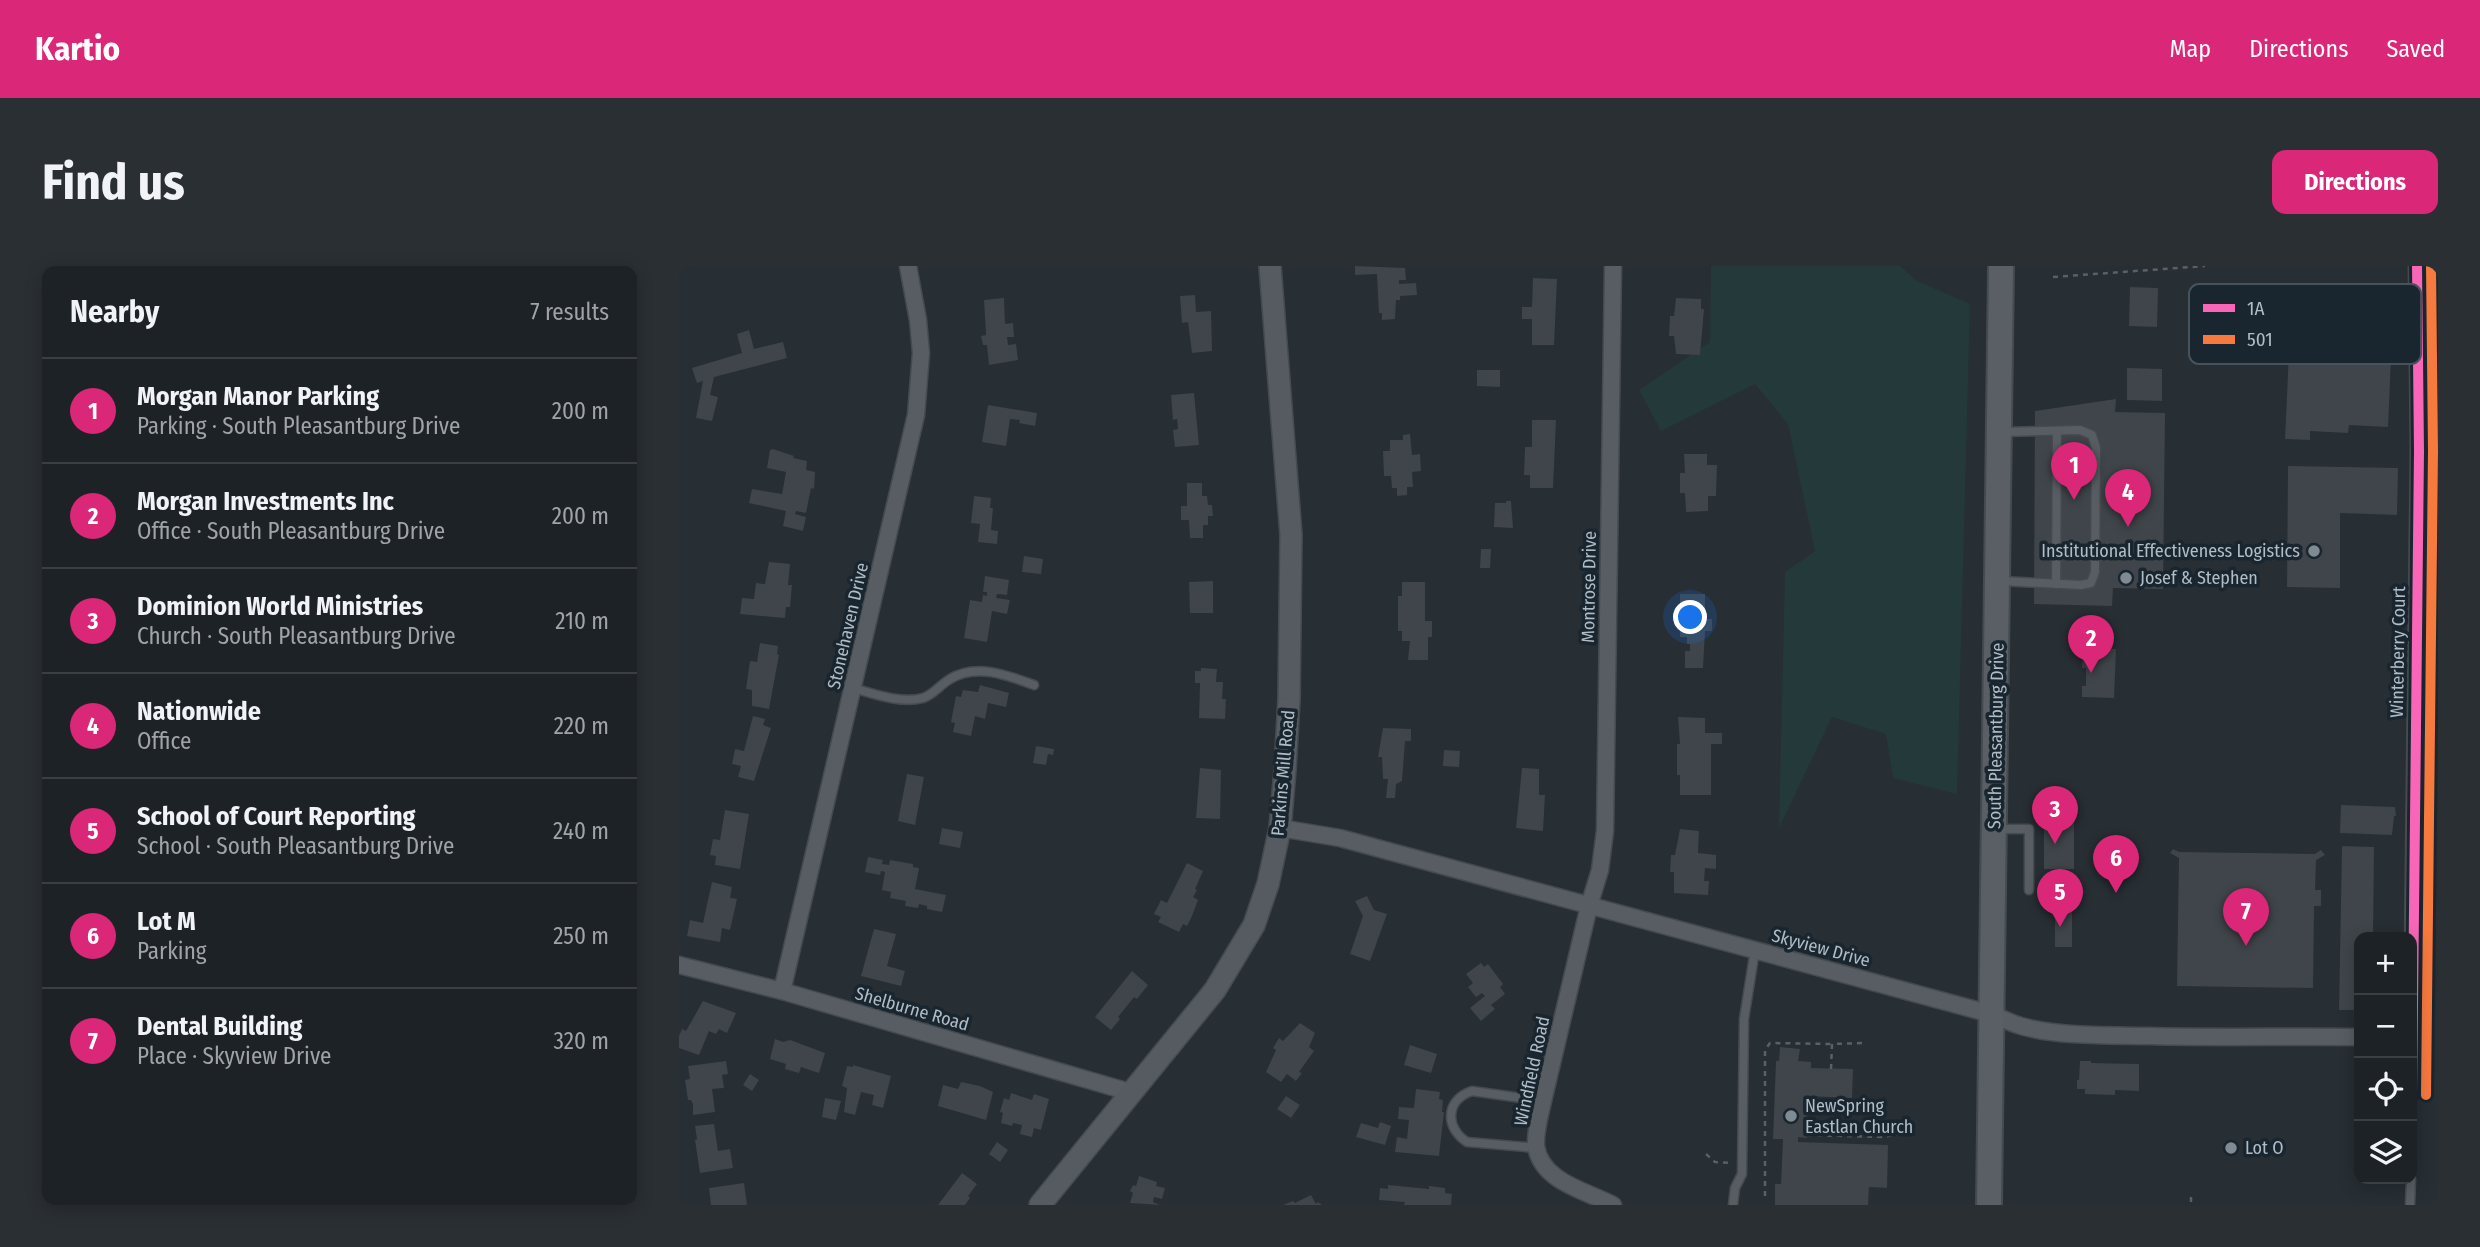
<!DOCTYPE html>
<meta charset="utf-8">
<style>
:root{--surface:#1d2227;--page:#2a2f33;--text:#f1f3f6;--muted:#a0a4a7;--line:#3b3f44;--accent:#db2777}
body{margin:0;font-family:"Fira Sans Condensed",sans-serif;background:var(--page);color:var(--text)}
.controls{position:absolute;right:21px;bottom:21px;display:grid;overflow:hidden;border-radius:14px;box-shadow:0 4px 18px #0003}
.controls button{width:63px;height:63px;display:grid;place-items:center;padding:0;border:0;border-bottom:2px solid var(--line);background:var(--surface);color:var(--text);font:35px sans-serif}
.you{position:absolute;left:1012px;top:352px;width:24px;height:24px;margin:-18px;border:5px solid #fff;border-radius:50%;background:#1a73e8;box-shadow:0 0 0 10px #1a73e833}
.badge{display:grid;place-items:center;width:46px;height:46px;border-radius:50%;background:var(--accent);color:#fff;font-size:23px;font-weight:700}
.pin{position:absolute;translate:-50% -58px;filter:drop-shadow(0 2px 4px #0008)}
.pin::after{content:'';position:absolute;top:37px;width:24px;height:21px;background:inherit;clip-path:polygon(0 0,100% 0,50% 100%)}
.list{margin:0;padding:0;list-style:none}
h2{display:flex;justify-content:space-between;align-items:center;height:91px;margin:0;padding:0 28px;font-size:30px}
h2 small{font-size:23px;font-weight:400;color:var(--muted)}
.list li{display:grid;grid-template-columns:46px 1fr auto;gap:21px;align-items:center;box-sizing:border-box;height:105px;padding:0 28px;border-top:2px solid var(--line)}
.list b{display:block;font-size:26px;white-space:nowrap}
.list p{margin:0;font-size:23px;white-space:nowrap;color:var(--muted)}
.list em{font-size:23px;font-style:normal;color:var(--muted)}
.icon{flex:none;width:38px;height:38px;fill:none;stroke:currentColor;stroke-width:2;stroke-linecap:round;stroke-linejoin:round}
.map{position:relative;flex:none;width:1759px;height:939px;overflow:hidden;border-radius:14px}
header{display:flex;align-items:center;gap:42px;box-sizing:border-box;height:98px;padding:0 35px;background:var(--accent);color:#fff}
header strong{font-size:33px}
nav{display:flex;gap:38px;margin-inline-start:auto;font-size:24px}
.intro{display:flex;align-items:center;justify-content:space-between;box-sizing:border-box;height:168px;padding:0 42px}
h1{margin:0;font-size:49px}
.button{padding:18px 32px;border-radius:14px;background:var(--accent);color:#fff;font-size:24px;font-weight:700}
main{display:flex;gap:42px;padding:0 42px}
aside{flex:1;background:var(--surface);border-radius:14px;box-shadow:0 4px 18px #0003}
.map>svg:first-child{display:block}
</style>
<header>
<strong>Kartio</strong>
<nav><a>Map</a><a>Directions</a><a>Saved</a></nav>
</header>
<div class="intro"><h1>Find us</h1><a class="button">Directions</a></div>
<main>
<aside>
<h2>Nearby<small>7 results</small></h2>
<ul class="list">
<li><span class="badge">1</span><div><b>Morgan Manor Parking</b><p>Parking · South Pleasantburg Drive</p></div><em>200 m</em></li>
<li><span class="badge">2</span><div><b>Morgan Investments Inc</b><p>Office · South Pleasantburg Drive</p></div><em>200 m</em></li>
<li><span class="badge">3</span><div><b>Dominion World Ministries</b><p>Church · South Pleasantburg Drive</p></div><em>210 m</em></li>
<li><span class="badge">4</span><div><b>Nationwide</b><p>Office</p></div><em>220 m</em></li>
<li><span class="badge">5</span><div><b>School of Court Reporting</b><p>School · South Pleasantburg Drive</p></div><em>240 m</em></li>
<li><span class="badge">6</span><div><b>Lot M</b><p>Parking</p></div><em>250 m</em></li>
<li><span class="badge">7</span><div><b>Dental Building</b><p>Place · Skyview Drive</p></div><em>320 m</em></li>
</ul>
</aside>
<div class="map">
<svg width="1759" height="939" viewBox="0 0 1759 939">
<rect width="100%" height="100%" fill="#272e34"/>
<!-- green -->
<polygon fill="#243939" points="1032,0 1221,0 1238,15 1291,38 1278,528 1214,512 1207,468 1153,451 1100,562 1106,306 1136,285 1109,158 1076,118 982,165 960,124 1031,76"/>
<!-- building -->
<g fill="#3f454a">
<polygon points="676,0 726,2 727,14 720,14 720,18 737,17 738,29 721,30 721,34 717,34 716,53 703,54 703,47 700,47 698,8 676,9"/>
<polygon points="854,12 878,13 875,79 853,79 853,53 843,53 843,41 853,41"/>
<polygon points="1451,21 1479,22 1478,61 1450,60"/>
<polygon points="516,29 517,46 532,45 533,85 513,87 509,56 503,57 501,30"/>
<polygon points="325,32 326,58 334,57 335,71 328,71 329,79 337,78 339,94 310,99 308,79 304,79 302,70 307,69 305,34"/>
<polygon points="997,32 1022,33 1022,43 1025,43 1021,89 997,88 995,70 990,70 991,50 995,50"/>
<polygon points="1612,41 1714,45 1709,161 1670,159 1669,167 1631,165 1631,174 1606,173"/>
<polygon points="70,64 75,83 104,76 108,92 35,111 31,129 39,131 33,155 17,152 24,115 18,117 13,102 63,87 58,68"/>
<polygon points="1448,102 1483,103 1483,135 1448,134"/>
<polygon points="798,104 821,104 821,121 798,120"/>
<polygon points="515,127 520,179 496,181 494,164 499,163 498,153 494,154 492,129"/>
<polygon points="1437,133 1436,146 1486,147 1484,323 1434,322 1433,340 1355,338 1356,145"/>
<polygon points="309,139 358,147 356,160 340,157 341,154 331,153 327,180 303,176"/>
<polygon points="853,154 877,154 874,222 851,222 851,209 845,209 846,181 853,181"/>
<polygon points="731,168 733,189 741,188 742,205 733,206 734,221 728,221 728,229 718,230 718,222 713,222 712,210 705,210 704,185 711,185 711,174 724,174 724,169"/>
<polygon points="94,183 115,190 114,192 128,195 127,204 136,206 135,223 132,222 127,247 117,245 116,248 127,251 124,265 104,260 107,245 70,237 73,223 103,228 107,206 88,202 91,184"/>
<polygon points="1005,188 1028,188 1028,199 1038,199 1037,230 1029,230 1029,245 1007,246 1006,227 1001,227 1001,207 1006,207"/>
<polygon points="1609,200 1719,202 1718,249 1661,247 1661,322 1608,321"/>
<polygon points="508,217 523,217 523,230 528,230 529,239 533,239 534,250 529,250 529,259 524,259 524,272 511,272 510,254 502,254 502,240 508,240"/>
<polygon points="295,230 312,232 311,242 314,242 312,264 319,265 318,278 299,276 301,258 292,257"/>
<polygon points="827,235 832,235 834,262 815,261 816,237 827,237"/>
<polygon points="802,283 812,283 811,302 801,302"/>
<polygon points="345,290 364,293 362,308 343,306"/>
<polygon points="90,296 111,298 109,319 113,319 111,341 107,341 106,352 61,348 63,332 75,333 77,317 86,318"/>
<polygon points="306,310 330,314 328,329 318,328 317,332 331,334 328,348 313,345 308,376 285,372 291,334 303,336 304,329 308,330 308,326 304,326"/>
<polygon points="534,315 534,347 511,347 510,316"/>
<polygon points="723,316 746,316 746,355 753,355 753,371 749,371 749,394 729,394 731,375 723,375 723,365 719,365 719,330 723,330"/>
<polygon points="1001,328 1026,328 1026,353 1033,353 1033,365 1026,365 1024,402 1006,402 1006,385 1011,385 1011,378 1008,378 1008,371 1001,371"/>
<polygon points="81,377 99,380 98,388 100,389 90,443 73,440 73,424 67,423 71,395 78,396"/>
<polygon points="1404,382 1437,383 1435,432 1403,431 1403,420 1407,420 1407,402 1403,402"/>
<polygon points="522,402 538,403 537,416 544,416 543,433 547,433 546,453 520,452 521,417 516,417 516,405 522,405"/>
<polygon points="301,419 330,427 327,441 309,437 306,453 296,450 292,470 274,466 276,457 272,456 277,430 282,431 284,424 299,426"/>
<polygon points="74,450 86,453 84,459 92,462 75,515 59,511 62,500 53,498 56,483 65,485"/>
<polygon points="999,451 1026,452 1026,467 1043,467 1043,478 1032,478 1032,529 1001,529 1001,509 998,509 998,478 1001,478"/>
<polygon points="704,462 732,463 732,475 726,475 723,515 717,518 716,532 707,532 709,513 704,513 703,491 699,491"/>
<polygon points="357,480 375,483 374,489 369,488 367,499 354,497"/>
<polygon points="765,484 781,485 780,501 764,500"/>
<polygon points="521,502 542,504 541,553 517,552"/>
<polygon points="843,502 860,503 860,529 866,529 864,565 837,562"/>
<polygon points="228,508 245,511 236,559 219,555"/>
<polygon points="1662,539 1716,541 1717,550 1715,550 1713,569 1661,567"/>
<rect x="1365" y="542" width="30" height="61"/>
<polygon points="46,544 70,548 61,603 36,599 37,590 31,589 34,573 41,574"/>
<polygon points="263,562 284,566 281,582 260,578"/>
<polygon points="1001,563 1020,565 1019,587 1037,589 1037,603 1026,602 1025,615 1030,615 1029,629 995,627 995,606 991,606 992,589 996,589"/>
<polygon points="1663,580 1695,581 1694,671 1680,671 1680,744 1660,744"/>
<polygon points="1494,583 1500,586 1636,588 1642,584 1646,589 1637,594 1636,624 1642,624 1642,640 1635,640 1634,722 1498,720 1500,592 1491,587"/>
<polygon points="189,591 204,594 203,598 210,599 211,594 234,598 234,601 240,602 236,623 267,629 263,646 248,643 248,640 240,638 239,642 226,640 227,635 211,632 212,626 203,624 206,606 202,605 201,609 186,606"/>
<polygon points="508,597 524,605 516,623 518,624 514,631 519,634 513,650 508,660 504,658 500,666 479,656 482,651 475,648 482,634 488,637"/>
<polygon points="33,616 53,621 51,632 58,633 51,664 43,662 41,676 8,670 11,654 24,657"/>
<polygon points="688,630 695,644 708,648 691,695 671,688 684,650 676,635"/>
<rect x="1376" y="644" width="17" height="37"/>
<polygon points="195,663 217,668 208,700 226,705 222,720 182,710"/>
<polygon points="802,697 805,701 809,698 824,718 821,721 826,728 812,739 816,743 802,755 791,742 806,730 803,727 797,731 789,721 794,717 787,708"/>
<polygon points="453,705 469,719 458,733 455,731 439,751 441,753 432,764 416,751"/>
<polygon points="24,735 57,747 48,767 40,763 37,768 30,765 20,789 0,782 0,770 3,763 7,765"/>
<polygon points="621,757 636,767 630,781 635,785 620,806 623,807 617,815 608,808 602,816 587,806 597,784 594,782 600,772 604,775"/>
<polygon points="96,773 104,776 111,774 146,787 140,807 122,801 120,807 106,803 107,798 91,793"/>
<polygon points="731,779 758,788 752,807 725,799"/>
<polygon points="1101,781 1121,783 1119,795 1132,796 1132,802 1174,803 1173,832 1129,830 1128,872 1119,871 1119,876 1209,879 1208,922 1190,921 1189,939 1096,939 1096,918 1102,918 1104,873 1094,873 1097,795 1100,795"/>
<polygon points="47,795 49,808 43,809 45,822 33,823 36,846 14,849 14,838 12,834 9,834 6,814 11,813 9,800"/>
<polygon points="1401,795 1412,795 1412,797 1460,798 1460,825 1436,824 1436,829 1406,828 1406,823 1398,823 1398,814 1400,814"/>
<polygon points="174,799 212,810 204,842 193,839 195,829 182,826 176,849 165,846 168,822 163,820 168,800 174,801"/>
<polygon points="71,808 80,814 73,825 64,819"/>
<polygon points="282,816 301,820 314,826 307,854 259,840 264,819 279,823"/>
<polygon points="737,823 761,826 760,833 764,834 763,846 765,846 760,890 716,886 718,871 728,873 730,854 719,853 720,841 735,842"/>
<polygon points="332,827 353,834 355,828 370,833 362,864 355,862 353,871 341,868 343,859 334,857 333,860 322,857 324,847 321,846 325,832 330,834"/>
<polygon points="607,830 621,839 612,852 598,843"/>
<polygon points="146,832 162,835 157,854 143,851"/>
<polygon points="701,856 712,860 706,879 677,871 682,857 699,862"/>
<polygon points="35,858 39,885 51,883 54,902 21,907 16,874 18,873 16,860"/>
<polygon points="318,876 329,884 321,896 310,888"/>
<polygon points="283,907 298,918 289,930 291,932 286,939 259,939"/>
<polygon points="460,910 478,916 477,920 486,922 483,933 475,931 474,936 481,939 451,937 454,927 451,925 454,919 457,920"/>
<polygon points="65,917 68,939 32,939 30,922"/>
<polygon points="709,919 750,923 750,920 766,922 766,927 773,928 772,939 725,939 726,936 700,934 701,922 709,923"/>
<polygon points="632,929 637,938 639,936 643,939 604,939 614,935 616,937"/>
</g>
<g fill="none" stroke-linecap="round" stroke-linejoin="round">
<defs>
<g id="lane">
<polyline points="1322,315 1402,319 1412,317 1416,306 1417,182 1413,169 1401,164 1324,166"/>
<polyline points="1377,318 1378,165"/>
<path d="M174,422C195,428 222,438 244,432C254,429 262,418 271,413C297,397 328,409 355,419"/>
<polyline points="1319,563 1350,563 1350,624"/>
<polyline points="1733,829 1734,772"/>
<path d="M858,882L788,876C766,862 766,834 793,825L864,835"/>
<polyline points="1054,939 1056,922 1063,908 1065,753 1076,684"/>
<polyline points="1731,939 1732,913"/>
</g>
<g id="street">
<path d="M934,0L926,565L921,604L910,640L864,835C861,849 856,865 857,880C862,916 908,925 934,939"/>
<path d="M601,562L661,572L1312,748C1322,752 1332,757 1342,760C1381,771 1430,769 1470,770C1540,772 1610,770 1680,771"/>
<polyline points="0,699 103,725 454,827"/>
<polyline points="103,725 237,149 242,87 239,54 229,0"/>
<polyline points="1733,772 1740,185 1738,0"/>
</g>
<polyline id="secondary" points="361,939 536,724 575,659 589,618 601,562 606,504 610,433 612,269 591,0"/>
<polyline id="primary" points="1310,939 1322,0"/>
</defs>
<!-- lane casing -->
<use href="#lane" stroke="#454a4f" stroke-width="11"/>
<!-- street casing -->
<use href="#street" stroke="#454a4f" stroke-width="19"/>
<!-- secondary casing -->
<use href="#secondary" stroke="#454a4f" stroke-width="24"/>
<!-- primary casing -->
<use href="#primary" stroke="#444b51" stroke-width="28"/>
<!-- path -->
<g stroke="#5a6065" stroke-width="2.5" stroke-dasharray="5 5" stroke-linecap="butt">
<polyline points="1374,11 1526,0"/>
<polyline points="1152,803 1153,778 1185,777"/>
<polyline points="1128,869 1204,871 1226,867"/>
<polyline points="1027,888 1036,896 1053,897"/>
<polyline points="1086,930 1086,784 1091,777 1153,778"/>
<polyline points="1512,936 1512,928"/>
</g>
<!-- lane -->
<use href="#lane" stroke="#575d62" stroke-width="8"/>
<!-- street -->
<use href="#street" stroke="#575d62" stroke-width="16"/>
<!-- secondary -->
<use href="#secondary" stroke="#555b61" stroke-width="21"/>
<!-- primary -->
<use href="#primary" stroke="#595f64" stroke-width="24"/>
<defs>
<polyline id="bus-1" points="1733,829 1740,185 1738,0"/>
<polyline id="bus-2" points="1747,829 1754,185 1752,0"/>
</defs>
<!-- bus-1 casing -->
<use href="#bus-1" stroke="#1a262f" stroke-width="16"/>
<!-- bus-2 casing -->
<use href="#bus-2" stroke="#1a262f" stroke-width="16"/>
<!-- bus-1 -->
<use href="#bus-1" stroke="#fa66b7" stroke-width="10"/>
<!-- bus-2 -->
<use href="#bus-2" stroke="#f6793e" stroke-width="10"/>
</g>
<!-- markers -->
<g fill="#808a93" stroke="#1a262f" stroke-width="2.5">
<circle cx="1635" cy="285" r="7"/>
<circle cx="1447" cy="312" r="7"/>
<circle cx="1112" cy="850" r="7"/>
<circle cx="1552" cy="882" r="7"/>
</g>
<g text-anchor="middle" stroke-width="7" stroke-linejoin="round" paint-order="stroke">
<!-- poi labels -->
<g font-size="18" fill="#b0bcc6" stroke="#1a262f" text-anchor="start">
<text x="1621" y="291" text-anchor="end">Institutional Effectiveness Logistics</text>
<text x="1461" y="318">Josef &amp; Stephen</text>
<text x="1126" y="846">NewSpring<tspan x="1126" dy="21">Eastlan Church</tspan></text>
<text x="1566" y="888">Lot O</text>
</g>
<!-- street labels -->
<g font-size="18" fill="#b0bcc6" stroke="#1a262f">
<text transform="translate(910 321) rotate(-89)" y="6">Montrose Drive</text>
<text transform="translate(169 360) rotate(-77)" y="6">Stonehaven Drive</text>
<text transform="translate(1719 386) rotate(-89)" y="6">Winterberry Court</text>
<text transform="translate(1317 470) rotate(-89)" y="6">South Pleasantburg Drive</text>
<text transform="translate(604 507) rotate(-85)" y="6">Parkins Mill Road</text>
<text transform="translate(1142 682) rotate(15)" y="6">Skyview Drive</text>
<text transform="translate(233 743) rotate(16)" y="6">Shelburne Road</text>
<text transform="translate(853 805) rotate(-78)" y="6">Windfield Road</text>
</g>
</g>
<!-- legend -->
<rect x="1510" y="18" width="232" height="80" rx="10" fill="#1a262f" stroke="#47535c" stroke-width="2"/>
<rect x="1524" y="38" width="32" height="8" fill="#fa66b7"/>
<rect x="1524" y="69" width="32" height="9" fill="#f6793e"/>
<g font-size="19" fill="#b0bcc6">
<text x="1568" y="49">1A</text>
<text x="1568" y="80">501</text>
</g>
</svg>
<div class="controls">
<button>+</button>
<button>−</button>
<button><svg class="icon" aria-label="locate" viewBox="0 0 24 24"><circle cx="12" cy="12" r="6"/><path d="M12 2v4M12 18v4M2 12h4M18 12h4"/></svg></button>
<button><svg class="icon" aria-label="layers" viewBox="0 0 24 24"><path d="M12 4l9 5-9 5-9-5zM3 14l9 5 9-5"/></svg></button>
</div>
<div class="you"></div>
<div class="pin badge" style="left:1395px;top:234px">1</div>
<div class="pin badge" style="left:1412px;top:407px">2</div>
<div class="pin badge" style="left:1376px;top:578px">3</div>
<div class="pin badge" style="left:1449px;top:261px">4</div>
<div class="pin badge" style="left:1381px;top:661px">5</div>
<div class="pin badge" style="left:1437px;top:627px">6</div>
<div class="pin badge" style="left:1567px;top:680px">7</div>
</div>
</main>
